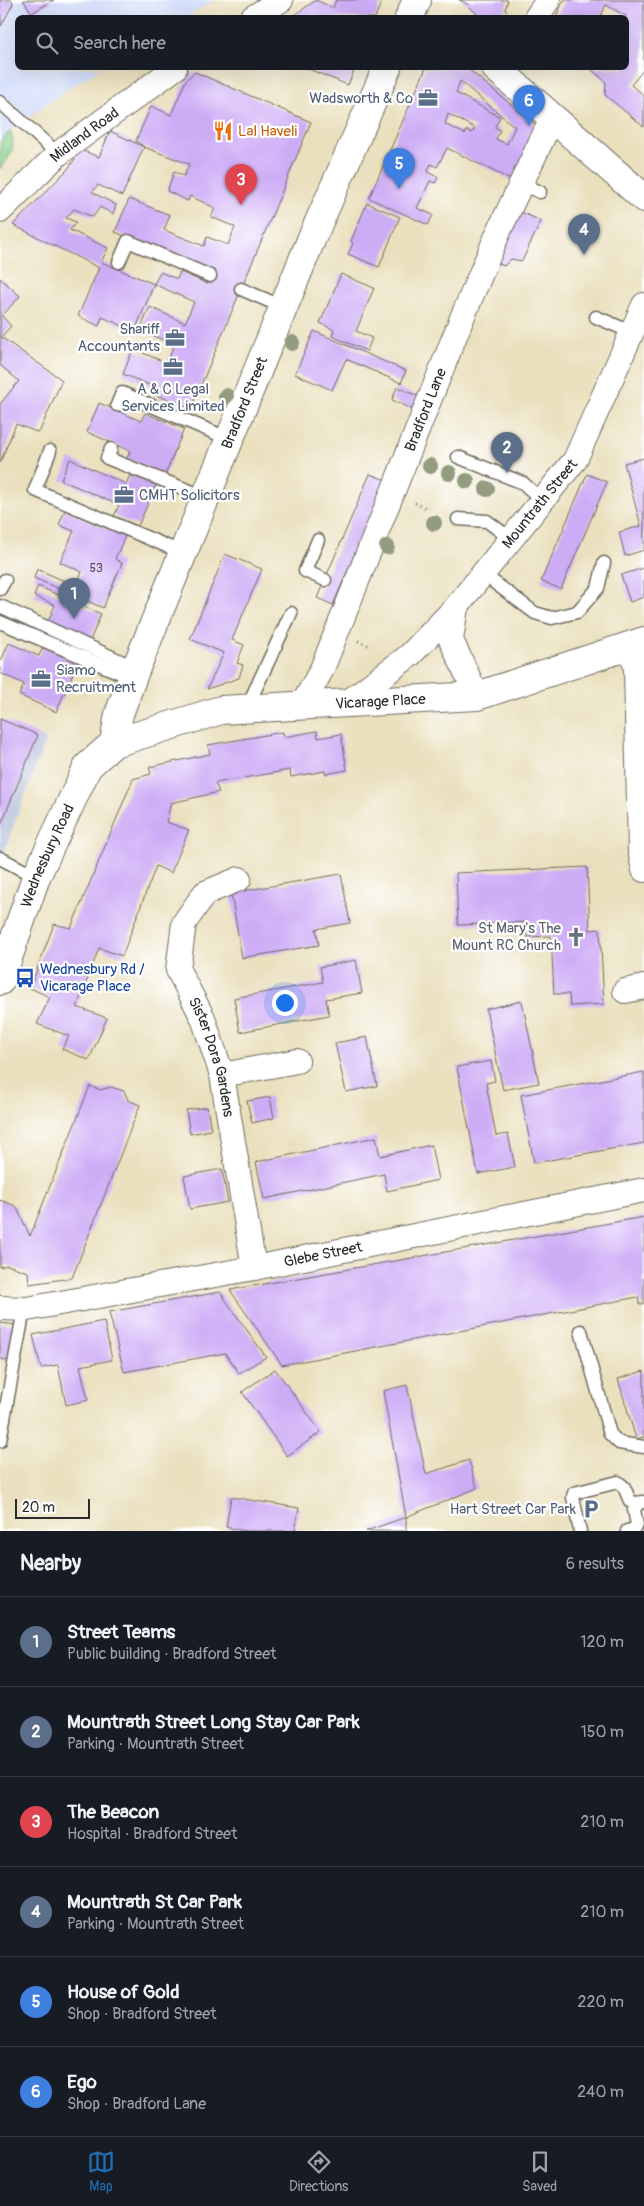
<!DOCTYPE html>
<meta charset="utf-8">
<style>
:root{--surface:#171b24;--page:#242831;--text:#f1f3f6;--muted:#9ea1a6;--line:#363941;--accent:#1f6fb2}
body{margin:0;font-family:Pangolin,sans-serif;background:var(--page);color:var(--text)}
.scale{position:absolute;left:15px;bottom:12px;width:75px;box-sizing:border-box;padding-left:5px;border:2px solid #2b2b2b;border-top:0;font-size:14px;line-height:18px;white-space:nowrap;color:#2b2b2b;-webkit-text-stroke:4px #fff;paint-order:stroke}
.you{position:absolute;left:284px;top:1002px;width:18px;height:18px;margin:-12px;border:4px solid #fff;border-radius:50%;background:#1a73e8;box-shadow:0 0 0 8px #1a73e833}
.badge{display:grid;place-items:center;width:32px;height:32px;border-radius:50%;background:var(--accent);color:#fff;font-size:16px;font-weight:700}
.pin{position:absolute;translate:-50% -41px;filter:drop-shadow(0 1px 2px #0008)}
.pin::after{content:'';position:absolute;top:26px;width:18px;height:15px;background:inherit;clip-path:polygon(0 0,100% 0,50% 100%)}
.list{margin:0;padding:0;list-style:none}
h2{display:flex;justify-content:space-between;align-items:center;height:65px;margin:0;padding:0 20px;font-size:21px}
h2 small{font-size:16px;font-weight:400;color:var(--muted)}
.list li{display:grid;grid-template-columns:32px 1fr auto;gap:15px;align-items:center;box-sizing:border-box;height:90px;padding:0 20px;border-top:1px solid var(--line)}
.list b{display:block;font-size:19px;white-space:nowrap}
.list p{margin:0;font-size:16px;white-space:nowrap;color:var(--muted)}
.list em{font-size:16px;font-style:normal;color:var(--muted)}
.icon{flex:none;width:28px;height:28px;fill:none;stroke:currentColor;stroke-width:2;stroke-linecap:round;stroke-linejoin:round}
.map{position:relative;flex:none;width:644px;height:1531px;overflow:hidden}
.search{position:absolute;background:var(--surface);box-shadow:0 5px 20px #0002;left:15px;right:15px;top:15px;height:55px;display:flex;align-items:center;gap:12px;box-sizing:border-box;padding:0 18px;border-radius:8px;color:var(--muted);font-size:19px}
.sheet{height:605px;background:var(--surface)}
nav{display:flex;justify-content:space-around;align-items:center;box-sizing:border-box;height:70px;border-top:1px solid var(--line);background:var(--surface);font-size:14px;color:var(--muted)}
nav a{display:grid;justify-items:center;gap:2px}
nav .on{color:var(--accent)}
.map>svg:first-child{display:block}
</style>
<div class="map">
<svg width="644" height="1531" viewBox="0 0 644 1531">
<rect width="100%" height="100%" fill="#fff"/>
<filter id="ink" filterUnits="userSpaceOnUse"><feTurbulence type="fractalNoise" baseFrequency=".02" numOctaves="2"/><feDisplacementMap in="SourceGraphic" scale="10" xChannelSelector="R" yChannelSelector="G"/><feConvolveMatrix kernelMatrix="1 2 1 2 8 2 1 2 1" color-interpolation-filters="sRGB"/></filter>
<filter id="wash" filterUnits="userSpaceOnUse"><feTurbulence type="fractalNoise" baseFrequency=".0096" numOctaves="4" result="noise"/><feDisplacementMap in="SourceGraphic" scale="20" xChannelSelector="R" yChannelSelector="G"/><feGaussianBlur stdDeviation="1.12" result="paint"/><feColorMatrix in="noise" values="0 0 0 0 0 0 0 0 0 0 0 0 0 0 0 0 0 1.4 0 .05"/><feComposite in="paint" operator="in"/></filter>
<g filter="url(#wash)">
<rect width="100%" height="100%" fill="#eae0bd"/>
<!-- built -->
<polygon fill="#cfdafa" points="0,0 215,0 186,17 18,18 18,68 102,68 64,91 10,131 0,142"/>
<!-- industrial -->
<polygon fill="#bac4de" points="0,719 46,739 0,862"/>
<!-- green -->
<path fill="#87cd88" stroke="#597c5a" d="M10,131C17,147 10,157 0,169V142Z"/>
<g id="blocks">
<!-- building -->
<g fill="#cdacf6" fill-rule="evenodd">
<polygon points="0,0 12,0 13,4 1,26"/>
<polygon points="23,0 54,0 32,13"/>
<polygon points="316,0 333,8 336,0 382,0 375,18 290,18"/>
<polygon points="459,0 508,0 505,10 512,18 481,18 466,3"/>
<polygon points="564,0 644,0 644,69 631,85 644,95 644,127 605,95 606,82 591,69 592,68 626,68 626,16 606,5 600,18 555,18"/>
<polygon points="306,68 355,68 348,85"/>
<path d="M426,68H467L538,127L513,181L447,148L437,167L431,164L427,172L438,177L435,183L430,181L417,208L433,215L428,225L369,198ZM460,81L515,127L507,144L496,139L500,130L495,127L500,117L456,93ZM448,114L475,128L472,133L467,130L465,134L445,124Z"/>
<polygon points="195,72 311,122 191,409 151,393 154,387 123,374 133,349 167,363 174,345 140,330 150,307 185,323 194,302 154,284 160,272 177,279 180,272 208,284 213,271 115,232 129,199 170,215 164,230 204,246 207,237 228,245 235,227 211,217 215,208 190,196 188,201 167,191 174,172 184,176 189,164 144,147 122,196 98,185 92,192 116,205 113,214 100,207 93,217 74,209 66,218 76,222 70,230 108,248 101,262 154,284 135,331 102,317 99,326 78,316 99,268 13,225 67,170 81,150 99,157 110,131 144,147 136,141 151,106 171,115 186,80"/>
<polygon points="367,203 400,217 379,267 348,254 353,243 351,241"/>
<polygon points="516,210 541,221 522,261 511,259 504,266 494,261"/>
<polygon points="341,274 374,288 356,331 372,338 367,351 332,336 334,330 320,323"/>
<polygon points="0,278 20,296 2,316 11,326 1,337 62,380 39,433 16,424 0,463 0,404 19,381 0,365"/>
<polygon points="314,331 406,371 401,383 346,359 332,390 295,374"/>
<polygon points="397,387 420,397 414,410 392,400"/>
<polygon points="99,403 141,421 145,413 184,429 165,475 127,459 130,451 87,432"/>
<polygon points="644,458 644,550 625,556 619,532 641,526 624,463"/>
<polygon points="70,459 126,484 130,475 156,485 138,526 114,516 119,505 61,480"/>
<polygon points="370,474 386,480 333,605 317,598"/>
<polygon points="587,474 607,482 561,589 541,581"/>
<polygon points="65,510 125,536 115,559 122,563 103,608 34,578 37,569 76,586 82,572 60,562 74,531 59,525"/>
<polygon points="225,554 262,569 232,640 244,645 237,663 243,665 239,678 207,689 224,653 190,639"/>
<polygon points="644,568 644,597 630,602 621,575"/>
<polygon points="38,586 101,614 89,643 47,624 55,605 34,596"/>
<polygon points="9,643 39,656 44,645 79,660 56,712 19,695 24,684 0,673 0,663"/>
<polygon points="0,719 38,735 0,827"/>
<polygon points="317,731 318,738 341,734 347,770 325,774 325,771 291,777 290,770 215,783 219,792 171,803 166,822 189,830 171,873 156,866 122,956 99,948 77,1007 107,1018 89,1060 62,1049 69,1036 37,1024 50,997 30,988 54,924 71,928 133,779 151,774 149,767 210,754 208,745 283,732 284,737"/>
<polygon points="587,867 590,930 600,929 604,1004 570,1006 569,994 554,994 551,936 527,937 526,922 458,925 456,873"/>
<polygon points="341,874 350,923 316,929 319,945 242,958 231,893"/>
<polygon points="356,960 362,993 326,999 329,1015 240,1032 234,998 323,982 320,967"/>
<polygon points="522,1001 539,1083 503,1090 486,1009"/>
<polygon points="367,1037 377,1086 346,1092 335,1043"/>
<polygon points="491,1061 495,1081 486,1083 496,1136 508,1134 515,1167 478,1174 457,1067"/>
<polygon points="644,1072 644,1143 534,1163 521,1095"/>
<polygon points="90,1086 100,1090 111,1087 124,1091 128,1100 140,1105 72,1278 29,1284 28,1272 7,1265 0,1267 0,1200 16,1206 30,1236"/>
<polygon points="270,1097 274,1118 252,1123 247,1101"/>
<polygon points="207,1107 211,1130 190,1134 186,1110"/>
<polygon points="376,1137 380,1156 431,1145 438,1180 387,1191 384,1174 264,1199 256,1162"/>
<polygon points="222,1169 228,1202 190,1209 184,1176"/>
<polygon points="644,1217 644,1304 639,1304 638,1297 282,1365 230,1290"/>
<polygon points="220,1292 266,1357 239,1373 225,1353 124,1372 109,1312"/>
<polygon points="104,1321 112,1360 80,1366 88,1400 66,1405 58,1365 41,1368 33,1335"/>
<polygon points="0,1323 17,1325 10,1361 0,1359"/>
<polygon points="275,1369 321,1432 287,1456 242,1392"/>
<polygon points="644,1371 644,1437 636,1439 618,1379"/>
<polygon points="407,1385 426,1474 469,1460 477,1488 406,1517 383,1391"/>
<polygon points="231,1497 299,1508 295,1531 245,1531 226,1527"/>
<polygon points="406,1517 406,1531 366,1531"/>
</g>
</g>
</g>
<g filter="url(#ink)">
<use href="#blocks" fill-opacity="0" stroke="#6e6a5e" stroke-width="1"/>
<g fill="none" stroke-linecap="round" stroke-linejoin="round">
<defs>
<g id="service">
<polyline points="0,102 58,154"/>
<polyline points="521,183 540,192"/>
<polyline points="119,262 128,241 210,276"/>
<polyline points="241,289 283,307"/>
<polyline points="596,317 631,332"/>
<polyline points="117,405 122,393 229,439"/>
<polyline points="111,449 107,458 205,497"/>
<polyline points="50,451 35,490 183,553"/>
<polyline points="458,457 523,483 543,501"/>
<polyline points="458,519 487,521 511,539"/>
<polyline points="318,540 305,571 325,580"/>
<polyline points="483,574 535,613 552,618 577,612 598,588 604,563"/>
<polyline points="0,589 5,580"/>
<polyline points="0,606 136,668"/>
<polyline points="0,622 132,678"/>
<polyline points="247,707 291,613"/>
<polyline points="0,858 36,877"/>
<polyline points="581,1331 610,1434 619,1443 644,1447"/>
<polyline points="0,1441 24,1309"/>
<polyline points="580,1531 573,1497 574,1493 618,1482 624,1487 630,1501 634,1503 644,1502"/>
<polyline points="627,1531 634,1529 637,1525 634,1510 638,1503"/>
</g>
<g id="minor">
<polyline points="252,18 281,0"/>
<polyline points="536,18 548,0"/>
<path id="s1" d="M0,211L58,154L175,68"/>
<polyline points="630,647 636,668 640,851 644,870"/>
<path id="s2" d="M477,696L451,640L456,607L575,460L644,305"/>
<polyline points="348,702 410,655 456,607"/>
<path id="s3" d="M303,704L322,669L462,318L499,231L552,118"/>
<path id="s4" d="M239,879L205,893L184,923L178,970L203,1018L222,1075L254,1268"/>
<polyline points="625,991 644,987"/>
<polyline points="222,1075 297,1061"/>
<path id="s5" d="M0,1308L27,1309L254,1268L644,1190"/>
</g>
<g id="tertiary">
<polyline points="409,18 417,0"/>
<polyline points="496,68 644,198"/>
<path id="s6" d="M114,743L119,714L136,668L311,240L387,68"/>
<path id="s7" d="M0,981L36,877L88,766L114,743L221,710L477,696L644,641"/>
</g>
</defs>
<!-- service casing -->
<use href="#service" stroke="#6e6a5e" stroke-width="15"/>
<!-- minor casing -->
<use href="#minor" stroke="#6e6a5e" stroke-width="26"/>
<!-- tertiary casing -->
<use href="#tertiary" stroke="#6e6a5e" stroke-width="30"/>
<!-- path -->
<g stroke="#6e6a5e" stroke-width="3" stroke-dasharray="1 4" stroke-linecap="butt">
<polyline points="415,503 429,509"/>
<polyline points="358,641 370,646"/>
</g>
<!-- service -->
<use href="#service" stroke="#fff" stroke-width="12"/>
<!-- minor -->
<use href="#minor" stroke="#fff" stroke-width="24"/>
<!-- tertiary -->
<use href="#tertiary" stroke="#fff" stroke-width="28"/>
</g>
<!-- trees -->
<g fill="#939c7f">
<circle cx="292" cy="343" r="8"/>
<circle cx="226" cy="396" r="8"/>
<circle cx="430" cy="466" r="8"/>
<circle cx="449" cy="473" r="8"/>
<circle cx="467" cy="481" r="8"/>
<circle cx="487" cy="489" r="8"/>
<circle cx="434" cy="523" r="8"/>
<circle cx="387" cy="547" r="8"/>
</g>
</g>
<!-- icons -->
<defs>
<symbol id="office-bare" viewBox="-9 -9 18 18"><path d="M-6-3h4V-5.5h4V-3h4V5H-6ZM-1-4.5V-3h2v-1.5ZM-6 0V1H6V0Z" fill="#5c6f8a" stroke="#fff" stroke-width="2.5" paint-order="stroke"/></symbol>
<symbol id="restaurant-bare" viewBox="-9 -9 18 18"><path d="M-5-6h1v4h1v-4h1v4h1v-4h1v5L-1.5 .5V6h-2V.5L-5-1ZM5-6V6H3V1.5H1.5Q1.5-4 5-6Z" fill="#e8710a" stroke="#fff" stroke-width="2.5" paint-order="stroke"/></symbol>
<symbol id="church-bare" viewBox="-9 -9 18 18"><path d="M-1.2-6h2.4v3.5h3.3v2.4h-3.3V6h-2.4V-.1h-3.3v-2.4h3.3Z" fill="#6b7280" stroke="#fff" stroke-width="2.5" paint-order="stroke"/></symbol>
<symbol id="bus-bare" viewBox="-9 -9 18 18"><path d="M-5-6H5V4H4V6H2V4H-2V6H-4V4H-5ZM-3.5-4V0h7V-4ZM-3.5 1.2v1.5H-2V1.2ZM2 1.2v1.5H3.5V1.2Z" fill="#1a4fb4" stroke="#fff" stroke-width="2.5" paint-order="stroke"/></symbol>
<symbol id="parking-bare" viewBox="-9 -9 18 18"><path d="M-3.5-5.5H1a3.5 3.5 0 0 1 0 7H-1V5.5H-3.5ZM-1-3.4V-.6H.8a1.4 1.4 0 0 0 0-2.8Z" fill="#5c6f8a" stroke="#fff" stroke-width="2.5" paint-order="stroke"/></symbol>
</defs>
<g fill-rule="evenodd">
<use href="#office-bare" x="414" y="84" width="28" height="28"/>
<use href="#restaurant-bare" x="209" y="117" width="28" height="28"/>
<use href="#office-bare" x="161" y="324" width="28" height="28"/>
<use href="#office-bare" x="159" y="353" width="28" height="28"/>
<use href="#office-bare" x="110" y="481" width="28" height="28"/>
<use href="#office-bare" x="27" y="665" width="28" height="28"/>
<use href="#church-bare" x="562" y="923" width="28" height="28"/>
<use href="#bus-bare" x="11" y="964" width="28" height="28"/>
<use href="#parking-bare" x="577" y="1495" width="28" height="28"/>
</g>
<g text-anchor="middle" stroke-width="4.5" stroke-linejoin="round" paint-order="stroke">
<!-- number labels -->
<g font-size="12" fill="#544b5e">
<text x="96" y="572">53</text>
</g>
<!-- service labels -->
<g font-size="15" fill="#4e5e75" stroke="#fff" text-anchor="end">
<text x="413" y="103">Wadsworth &amp; Co</text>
<text x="160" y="334">Shariff<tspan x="160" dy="17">Accountants</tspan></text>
<text x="173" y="394" text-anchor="middle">A &amp; C Legal<tspan x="173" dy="17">Services Limited</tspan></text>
<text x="139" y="500" text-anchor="start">CMHT Solicitors</text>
<text x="56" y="675" text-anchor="start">Siamo<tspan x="56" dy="17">Recruitment</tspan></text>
<text x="576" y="1514">Hart Street Car Park</text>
</g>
<!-- food labels -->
<g font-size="15" fill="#c56008" stroke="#fff" text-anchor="start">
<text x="238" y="136">Lal Haveli</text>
</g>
<!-- street labels -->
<g font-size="15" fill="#2b2b2b" stroke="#fff">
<text dy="5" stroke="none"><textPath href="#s1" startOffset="114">Midland Road</textPath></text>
<text dy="5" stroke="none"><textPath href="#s6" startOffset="365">Bradford Street</textPath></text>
<text dy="5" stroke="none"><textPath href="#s3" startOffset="319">Bradford Lane</textPath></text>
<text dy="5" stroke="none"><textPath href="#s2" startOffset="228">Mountrath Street</textPath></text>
<text dy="5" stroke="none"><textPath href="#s7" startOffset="539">Vicarage Place</textPath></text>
<text dy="5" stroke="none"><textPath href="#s7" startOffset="134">Wednesbury Road</textPath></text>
<text dy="5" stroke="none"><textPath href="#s4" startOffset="215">Sister Dora Gardens</textPath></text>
<text dy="5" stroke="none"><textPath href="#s5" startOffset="328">Glebe Street</textPath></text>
</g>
<!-- worship labels -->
<g font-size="15" fill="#5b616d" stroke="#fff" text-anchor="end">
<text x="561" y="933">St Mary's The<tspan x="561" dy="17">Mount RC Church</tspan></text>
</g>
<!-- transit labels -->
<g font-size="15" fill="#164399" stroke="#fff" text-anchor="start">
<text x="40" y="974">Wednesbury Rd /<tspan x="40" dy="17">Vicarage Place</tspan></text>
</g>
</g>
</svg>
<div class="scale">20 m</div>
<div class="you"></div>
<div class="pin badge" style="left:74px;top:619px;background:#5c6f8a">1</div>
<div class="pin badge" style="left:507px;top:473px;background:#5c6f8a">2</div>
<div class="pin badge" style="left:241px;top:205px;background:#e0444e">3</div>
<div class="pin badge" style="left:584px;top:255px;background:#5c6f8a">4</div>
<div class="pin badge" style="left:399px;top:189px;background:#3f7fe0">5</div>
<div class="pin badge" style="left:529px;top:126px;background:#3f7fe0">6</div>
<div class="search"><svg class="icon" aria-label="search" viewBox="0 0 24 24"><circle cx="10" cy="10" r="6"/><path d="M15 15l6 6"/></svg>Search here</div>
</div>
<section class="sheet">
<h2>Nearby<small>6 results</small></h2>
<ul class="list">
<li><span class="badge" style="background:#5c6f8a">1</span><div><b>Street Teams</b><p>Public building · Bradford Street</p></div><em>120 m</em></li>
<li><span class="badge" style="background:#5c6f8a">2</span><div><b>Mountrath Street Long Stay Car Park</b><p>Parking · Mountrath Street</p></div><em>150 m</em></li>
<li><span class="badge" style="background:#e0444e">3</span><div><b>The Beacon</b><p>Hospital · Bradford Street</p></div><em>210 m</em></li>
<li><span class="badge" style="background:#5c6f8a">4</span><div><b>Mountrath St Car Park</b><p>Parking · Mountrath Street</p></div><em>210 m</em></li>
<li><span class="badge" style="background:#3f7fe0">5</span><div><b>House of Gold</b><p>Shop · Bradford Street</p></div><em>220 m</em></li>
<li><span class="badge" style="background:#3f7fe0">6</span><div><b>Ego</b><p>Shop · Bradford Lane</p></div><em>240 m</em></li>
</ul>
</section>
<nav>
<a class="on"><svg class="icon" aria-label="map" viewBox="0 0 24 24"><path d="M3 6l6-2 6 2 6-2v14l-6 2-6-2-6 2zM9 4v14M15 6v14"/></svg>Map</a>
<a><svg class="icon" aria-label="directions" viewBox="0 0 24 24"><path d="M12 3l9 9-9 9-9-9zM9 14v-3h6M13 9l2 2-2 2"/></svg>Directions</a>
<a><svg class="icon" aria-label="saved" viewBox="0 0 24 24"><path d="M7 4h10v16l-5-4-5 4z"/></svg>Saved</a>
</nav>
